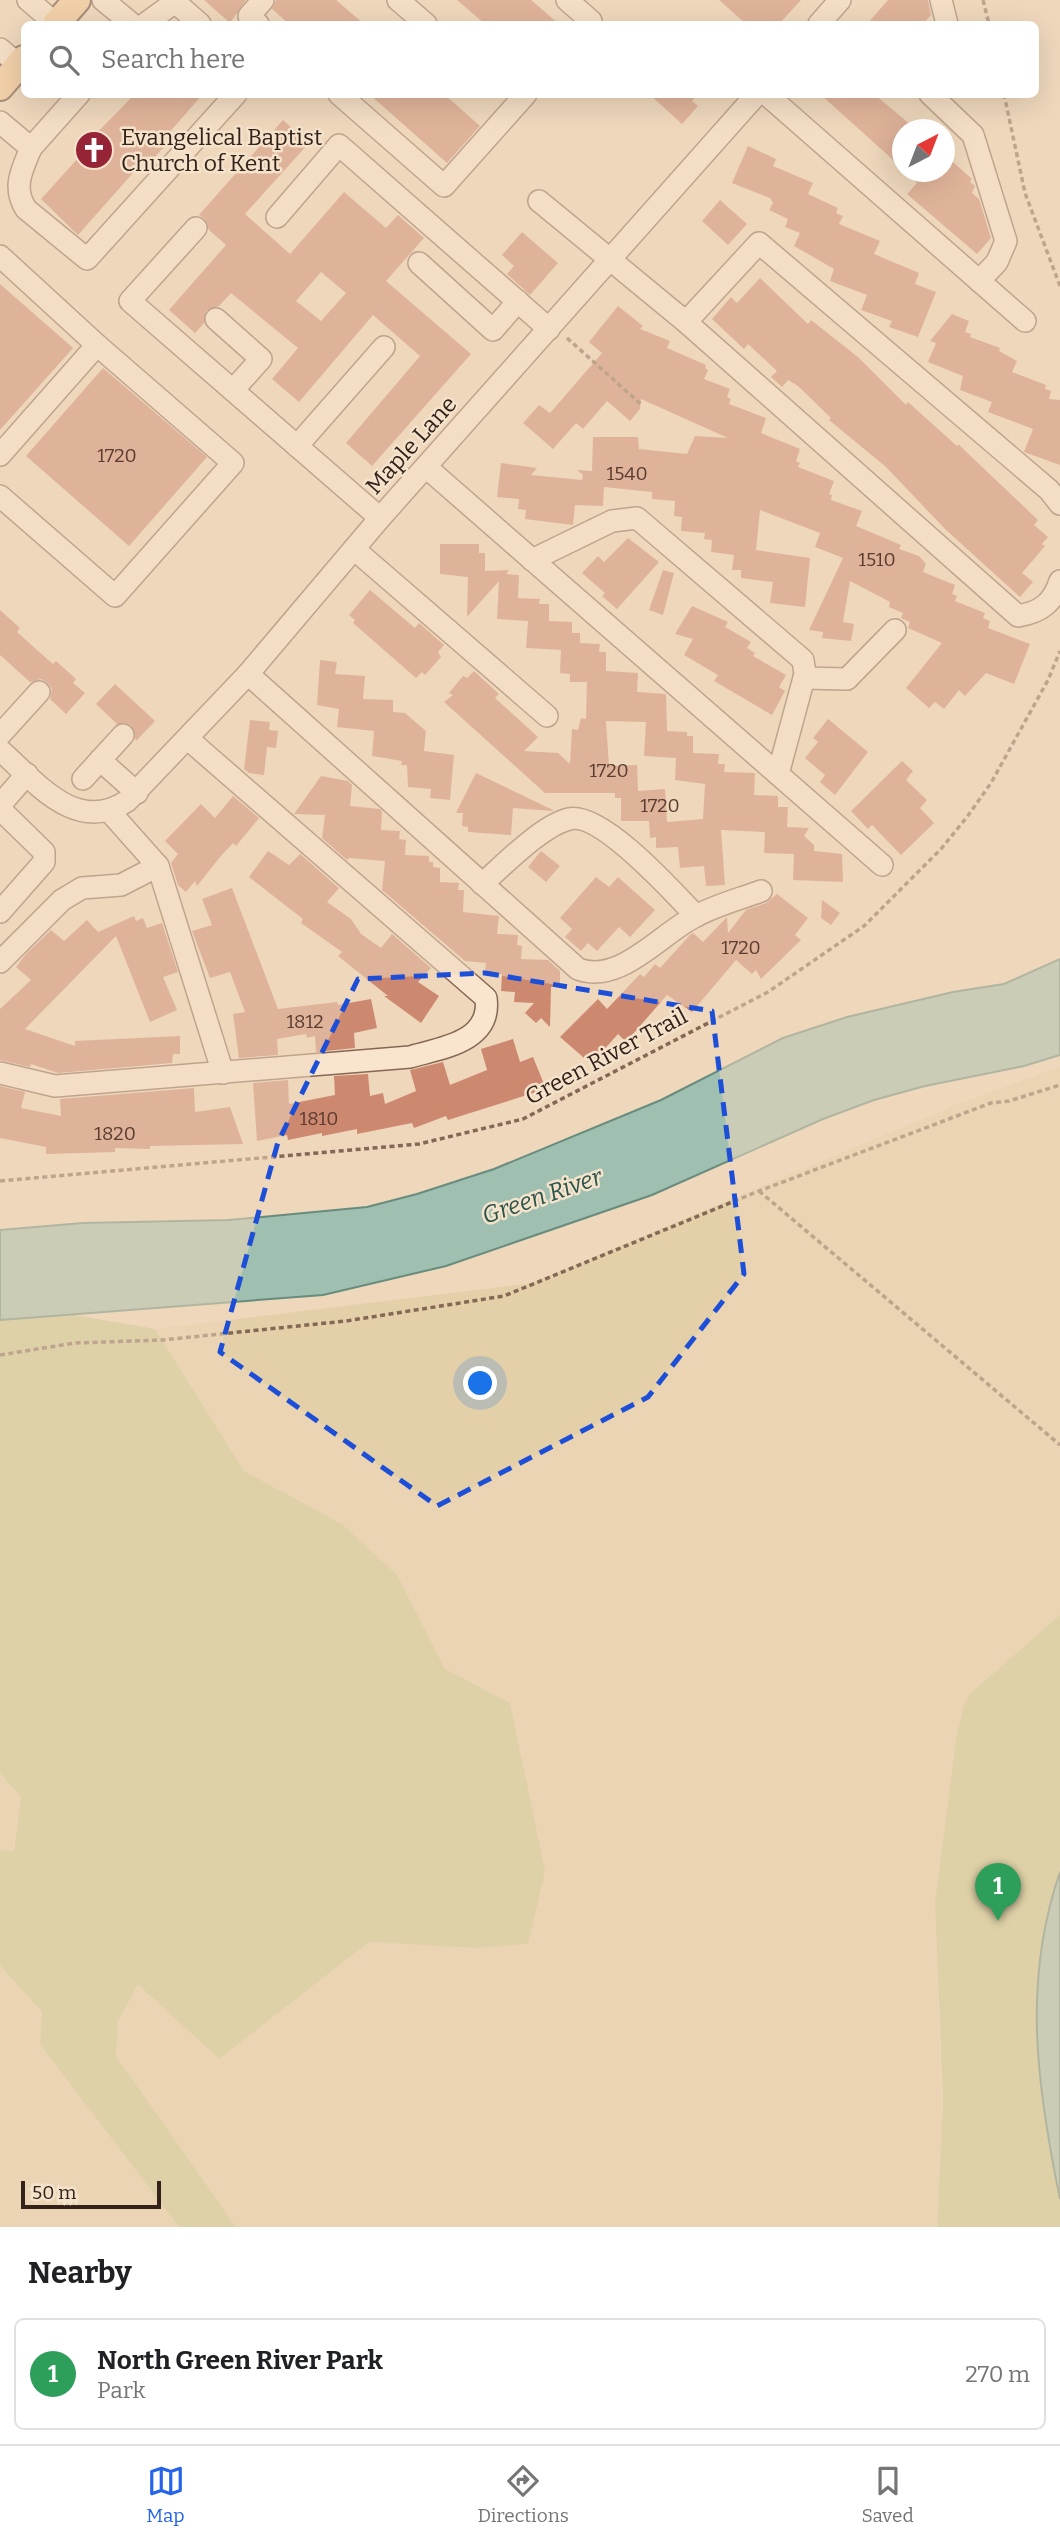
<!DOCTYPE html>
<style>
:root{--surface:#fff;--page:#f6f6f6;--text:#202124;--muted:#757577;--line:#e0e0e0;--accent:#2563eb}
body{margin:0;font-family:Bitter,serif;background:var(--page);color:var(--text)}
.compass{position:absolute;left:892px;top:119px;width:63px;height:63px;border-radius:50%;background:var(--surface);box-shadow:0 7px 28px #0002;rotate:42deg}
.scale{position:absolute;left:21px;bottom:18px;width:140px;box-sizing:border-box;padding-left:7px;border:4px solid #34221a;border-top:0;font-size:19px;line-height:24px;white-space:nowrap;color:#34221a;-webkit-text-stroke:5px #f5e2cb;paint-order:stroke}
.you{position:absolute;left:481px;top:1384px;width:24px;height:24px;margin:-18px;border:5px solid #fff;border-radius:50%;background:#1a73e8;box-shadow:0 0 0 10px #1a73e833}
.badge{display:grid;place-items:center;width:46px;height:46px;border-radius:50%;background:var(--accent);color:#fff;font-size:23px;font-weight:700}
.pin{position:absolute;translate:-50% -58px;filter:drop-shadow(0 2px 4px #0008)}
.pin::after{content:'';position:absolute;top:37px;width:24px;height:21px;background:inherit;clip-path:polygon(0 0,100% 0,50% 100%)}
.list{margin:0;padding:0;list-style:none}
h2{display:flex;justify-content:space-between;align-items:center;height:91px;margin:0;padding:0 28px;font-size:30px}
h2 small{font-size:23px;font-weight:400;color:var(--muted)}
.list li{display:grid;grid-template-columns:46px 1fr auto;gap:21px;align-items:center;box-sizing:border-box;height:112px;margin:0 14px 14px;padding:0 14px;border:2px solid var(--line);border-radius:10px}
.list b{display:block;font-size:26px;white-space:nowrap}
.list p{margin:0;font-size:23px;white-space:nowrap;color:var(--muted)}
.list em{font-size:23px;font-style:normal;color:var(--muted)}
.icon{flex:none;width:38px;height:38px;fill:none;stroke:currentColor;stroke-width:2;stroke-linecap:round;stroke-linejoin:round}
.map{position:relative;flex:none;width:1060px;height:2227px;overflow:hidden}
.search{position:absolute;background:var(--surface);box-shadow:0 7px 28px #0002;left:21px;right:21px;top:21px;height:77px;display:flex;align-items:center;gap:18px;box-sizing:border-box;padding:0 24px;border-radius:10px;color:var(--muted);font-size:26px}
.sheet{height:217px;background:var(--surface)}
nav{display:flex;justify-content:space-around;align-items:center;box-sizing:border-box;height:98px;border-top:2px solid var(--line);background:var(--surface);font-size:19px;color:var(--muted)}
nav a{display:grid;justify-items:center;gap:4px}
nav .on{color:var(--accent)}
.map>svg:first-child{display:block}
</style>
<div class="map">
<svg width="1060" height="2227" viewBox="0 0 1060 2227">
<rect width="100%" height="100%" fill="#eed7bb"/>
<!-- farmland -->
<g fill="#e4d0a8">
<polygon points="1060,1067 1060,1616 959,1724 935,1903 943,2148 936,2227 236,2227 116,2056 118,2021 138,1983 219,2059 369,1942 476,1948 528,1944 510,1703 445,1669 397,1575 342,1524 244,1471 155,1329 532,1283 958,1104"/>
<polygon points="0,1773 21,1797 13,1852 0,1850"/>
<polygon points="0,1961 42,2012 40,2044 179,2227 0,2227"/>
</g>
<!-- green -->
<g fill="#cbc98f">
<polygon points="69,1314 155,1329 244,1471 342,1524 397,1575 445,1669 510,1703 545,1871 528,1944 476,1948 369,1942 219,2059 138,1984 118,2021 116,2056 236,2227 179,2227 40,2044 42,2012 0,1965 0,1850 14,1851 21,1797 0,1773 0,1320"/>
<polygon points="1060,1615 1060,2227 937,2227 943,2103 935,1903 957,1734 964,1705 971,1693"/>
</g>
<!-- water -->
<g fill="#9fbfb0" stroke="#678c7d" stroke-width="2">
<polygon points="1060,959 1060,1055 1024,1066 925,1086 874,1100 823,1119 652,1195 446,1266 323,1295 0,1320 0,1230 83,1223 229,1220 367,1207 417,1194 494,1169 661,1100 783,1038 847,1017 953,992 1004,984"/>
<path d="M1060,1872V2199C1037,2088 1022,1981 1060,1872Z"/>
</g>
<!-- building -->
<g fill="#cd8870" fill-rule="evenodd">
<polygon points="204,0 246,0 230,23"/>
<polygon points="276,0 336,0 364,24 289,24 272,9"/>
<polygon points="457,0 531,0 559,24 485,24"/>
<polygon points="719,0 801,0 779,24 746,24"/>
<polygon points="888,0 928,0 931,15 923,24 867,24"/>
<polygon points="135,94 203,94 160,143 164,147 152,160 148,156 78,235 41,199 80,156 77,153"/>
<polygon points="369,94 444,94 480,126 447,163"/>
<polygon points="649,94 698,94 692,101 698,106 682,124"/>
<polygon points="820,94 874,94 917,130 902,130 902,168"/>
<path d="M283,120L309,143L245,214L290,254L344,192L386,228L398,215L424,238L386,281L471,354L372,466L346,443L420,356L373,315L299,402L272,379L298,348L231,293L219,306L206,311L204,323L195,333L169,310L226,245L209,230L205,219L199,215ZM321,272L346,293L321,321L296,301Z"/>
<polygon points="748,146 776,159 773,166 813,183 808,194 838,208 836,213 843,216 839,224 880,241 874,254 919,273 915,284 936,292 918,337 889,327 892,321 861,310 867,295 830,281 834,269 794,246 800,233 785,227 788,219 769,210 773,203 770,198 732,183"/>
<polygon points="944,154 972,179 970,182 975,186 972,193 979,199 991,238 977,254 907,194 917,183 905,172 944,172"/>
<polygon points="720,200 747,224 728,245 702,221"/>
<polygon points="522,232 558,263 530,295 507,274 514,266 502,255"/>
<polygon points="760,278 808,324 811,320 858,357 906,405 908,402 957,446 958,444 1038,520 1034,525 1048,537 1042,544 1045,546 1022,573 1033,582 1020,597 946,530 886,467 829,420 831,418 798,386 788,380 782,387 771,377 777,371 748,344 744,349 712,319 731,297 737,303"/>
<polygon points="0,284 73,348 0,430"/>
<polygon points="618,306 643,326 640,329 670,341 667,348 706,365 705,368 708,370 704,379 730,389 727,397 731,399 729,404 766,418 761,433 800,449 796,461 800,463 798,467 834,481 829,494 832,495 831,500 862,511 856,526 901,545 899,549 919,556 926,564 923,572 955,585 952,594 957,596 955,601 985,613 983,618 990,621 988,628 1030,644 1014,684 986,673 965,696 959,690 944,709 935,702 929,708 906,688 942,643 908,628 910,622 901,618 903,613 889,607 890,602 850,581 843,622 854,624 851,641 822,638 823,632 809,630 843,558 815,547 820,533 760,510 756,550 810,558 805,607 770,603 773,582 741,578 741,570 732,570 734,555 711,552 712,540 704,539 705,533 681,531 682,517 674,516 675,501 652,499 652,492 604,487 603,506 575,505 573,525 525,519 526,510 518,509 519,499 497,497 501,463 537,468 531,475 582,480 583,475 577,470 592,471 593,437 638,437 639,449 687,454 695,436 728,438 641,399 640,409 630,421 607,401 583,429 576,423 553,449 523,423 539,405 550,413 602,353 589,342"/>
<polygon points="952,314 969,321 965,332 971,334 970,337 1000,348 999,351 1017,361 1012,372 1046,385 1045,389 1051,391 1049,399 1060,400 1060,465 1024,452 1033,429 988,412 992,402 960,390 963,376 928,362 936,343 930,341"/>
<polygon points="103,368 207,457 129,546 26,456"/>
<polygon points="628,538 659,562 617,609 602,596 605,593 582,573 598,556 604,562"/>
<path d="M440,544H479V553H485V571L509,570L506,574L519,575L518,598L540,599L539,604H549V621L572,622V633H580V643L600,644L599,652H606V671L638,673L637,692L666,694L667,731L687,732V736H693V753L719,754L718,764H725L724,772L755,773L754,795L778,796V807H788L787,827L809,828L804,836L814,845V851L842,854L843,882L793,880L794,854L764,853L765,832L721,830L725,885L706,886L704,866L680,868L678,847L656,848V837L650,838L649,821H621V798H615V793H545L444,702L453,695L449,693L463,676L467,678L474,671L499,694L495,698L538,737L524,751L558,753L570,764L572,729L578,730L581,718L586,719L587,682H570V674L560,673L561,650L526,648L528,621L497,619L499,581L467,617L468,577L440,574ZM606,721L646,722L644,756L676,758L675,780L705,784L703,819L667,822L665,789L638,791L637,765L609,766Z"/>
<polygon points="663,570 674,573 663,615 649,610"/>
<polygon points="370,590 415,628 419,623 444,645 438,652 441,657 425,675 422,672 416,678 353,623 355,620 349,615"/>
<polygon points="692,606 728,622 725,627 751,642 747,648 755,653 753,656 786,675 779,687 785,691 772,715 714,681 718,675 684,655 693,639 675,634"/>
<polygon points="0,610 20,628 17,632 37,650 53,664 56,661 76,679 73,683 85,693 66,714 50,699 52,689 48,683 41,679 30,682 0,655"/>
<polygon points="320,660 337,662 335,674 365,676 363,699 393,700 393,712 405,713 426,731 424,751 454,755 450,800 430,798 431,789 408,787 407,765 401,765 402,761 372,756 374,731 337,727 339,709 317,705"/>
<polygon points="115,684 155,721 136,741 131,725 117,724 96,704"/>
<polygon points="828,719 868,752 835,795 820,782 825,775 805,758 818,742 813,738"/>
<polygon points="250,720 270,722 269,730 278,731 276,748 267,747 264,775 249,773 244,769"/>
<polygon points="902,761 913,771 906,780 927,800 920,808 934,823 901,855 872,825 868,829 851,811"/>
<polygon points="476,773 553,810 553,811 513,808 511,835 468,832 468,827 462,826 463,813 456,813"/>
<polygon points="321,776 348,781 352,785 350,806 380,809 382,812 381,830 400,831 399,839 406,840 405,855 429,856 429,862 433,862 433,867 440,868 440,882 459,883 458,890 464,890 463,912 499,916 497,934 518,935 517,945 522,946 521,959 548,960 560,971 560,987 551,987 550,1027 541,1018 536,1023 525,1013 534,1003 514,1002 515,992 501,991 502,974 485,972 486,963 465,961 382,890 385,861 349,858 347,860 322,838 325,815 294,814"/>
<polygon points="233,796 259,818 236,846 233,843 220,857 197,886 195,881 186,892 178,885 171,863 178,854 165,841 201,804 215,818"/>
<polygon points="268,851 289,865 300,854 339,888 327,902 351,919 361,934 381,948 392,934 431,968 418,982 439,996 421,1023 384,996 388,996 338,956 342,952 301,923 303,919 249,877"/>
<polygon points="541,851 560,866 546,882 528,867"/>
<polygon points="596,877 609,887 618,877 655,910 630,937 619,927 597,951 588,943 581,951 565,937 572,929 560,918"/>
<polygon points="232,888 278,1009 337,1002 338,1005 371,999 377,1028 354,1033 355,1048 316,1052 315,1036 307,1038 306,1034 277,1039 278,1055 239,1058 233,1014 245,1012 230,972 210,978 192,931 212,925 202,899"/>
<polygon points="777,894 808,918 795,935 801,940 761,979 756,970 752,974 736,960 692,1012 667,995 626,1042 618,1034 591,1064 560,1037 598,999 607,1009 640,974 644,977 655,964 660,968 690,935 693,933 703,942 727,917 728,933 746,910 766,903"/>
<polygon points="822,900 840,913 831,925 821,918"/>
<polygon points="134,916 136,921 143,918 147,928 162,923 178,972 163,977 177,1010 150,1022 116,936 25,1029 75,1046 75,1041 180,1036 180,1054 173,1054 172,1063 58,1073 31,1064 30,1067 0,1060 0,1009 31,980 16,967 26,954 51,930 64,941 87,920 98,932"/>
<polygon points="513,1039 520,1062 533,1057 546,1089 448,1120 446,1116 414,1128 412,1123 357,1134 357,1129 322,1136 322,1133 288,1140 287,1135 257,1141 253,1083 288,1080 289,1104 335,1095 334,1076 368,1074 370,1096 383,1093 385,1104 416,1091 410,1070 443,1062 450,1085 487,1070 481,1049"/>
<polygon points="0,1086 25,1092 21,1108 61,1116 60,1099 194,1088 195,1112 230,1107 243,1144 150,1146 150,1149 115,1148 115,1152 46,1154 46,1147 0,1138"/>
</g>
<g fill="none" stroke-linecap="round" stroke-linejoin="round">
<defs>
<g id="minor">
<polyline points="28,0 56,24"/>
<polyline points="103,0 132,24"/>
<polyline points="398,0 426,24"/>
<polyline points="567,0 591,21 588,24"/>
<polyline points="941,0 947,24"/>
<polyline points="145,24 175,2 200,24"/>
<polyline points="258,24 249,16 263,0"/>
<polyline points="819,24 840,0"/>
<polyline points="0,49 19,65"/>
<polyline points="339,94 444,186 526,94"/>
<polyline points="766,94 1025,321"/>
<polyline points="930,94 973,135 1006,241 997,262 979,281"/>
<path d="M0,122L31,148C22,170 12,187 26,209L87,259L236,94"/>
<polyline points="31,148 79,94"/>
<path d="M539,201L686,322L1018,616C1041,612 1053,603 1060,581"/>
<polyline points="277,217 339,145 549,329"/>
<polyline points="196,228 130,301 380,518"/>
<polyline points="0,256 97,345 233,463 115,596 0,496"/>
<polyline points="419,263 493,330 518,301"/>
<polyline points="216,319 261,359 233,390"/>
<polyline points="686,322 759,243 1049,490 1060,504"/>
<polyline points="297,446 384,347"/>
<polyline points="0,455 97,345"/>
<polyline points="426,467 882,865"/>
<polyline points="354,549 547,716"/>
<polyline points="532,560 612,521 637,518 803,660 805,674 778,774"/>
<path d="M248,674L578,969C620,985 661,933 696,916C716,905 740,899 761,891"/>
<polyline points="804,678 847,679 895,630"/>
<polyline points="0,735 39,692"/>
<path d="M0,750C36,782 76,835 127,801L248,674L380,518L757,94"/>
<polyline points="100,760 137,793"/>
<polyline points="83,779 123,735"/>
<polyline points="0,805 27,774"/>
<polyline points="0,809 44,852 44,862 0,912"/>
<polyline points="158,866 223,1073"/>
<path d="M482,884C504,865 541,826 569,819C601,811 674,893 696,916"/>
<polyline points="0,962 62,900 82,888 121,885 158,866 110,812"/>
<path d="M0,1073L55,1086L410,1057C441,1048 492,1042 486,998L188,739"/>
</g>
<g id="major">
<polyline points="56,24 77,0"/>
<polyline points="0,87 24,59"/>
</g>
</defs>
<!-- minor casing -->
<use href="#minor" stroke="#856755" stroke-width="24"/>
<!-- major casing -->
<use href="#major" stroke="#52362a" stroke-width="30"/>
<!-- path -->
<g stroke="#856755" stroke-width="3.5" stroke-dasharray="5 3.5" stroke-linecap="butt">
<polyline points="983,0 989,24"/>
<polyline points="1004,94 1025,193 1060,286"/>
<polyline points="567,338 643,406"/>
<polyline points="0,1181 419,1144 523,1119 768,992 864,926 941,849 967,817 991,783 1048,680 1060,651"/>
<polyline points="759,1191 1060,1445"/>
<polyline points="0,1355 75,1343 162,1340 346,1321 504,1296 759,1191 991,1103 1009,1101 1060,1085"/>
</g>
<!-- minor -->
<use href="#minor" stroke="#f9e5ce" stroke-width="21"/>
<!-- major -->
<use href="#major" stroke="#f4c590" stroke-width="26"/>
</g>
<!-- marked area -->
<path d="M0 0H1060V2227H0ZM485,973L712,1011L744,1274L648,1397L437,1506L220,1352L278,1142L358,979Z" fill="#eed7bb" fill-opacity=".55" fill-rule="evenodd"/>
<path fill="none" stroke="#1d4ed8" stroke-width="5" stroke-dasharray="14 9" stroke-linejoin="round" d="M485,973L712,1011L744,1274L648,1397L437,1506L220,1352L278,1142L358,979Z"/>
<!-- icons -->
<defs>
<symbol id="church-disc" viewBox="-11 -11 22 22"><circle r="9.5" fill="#952437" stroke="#f5e2cb"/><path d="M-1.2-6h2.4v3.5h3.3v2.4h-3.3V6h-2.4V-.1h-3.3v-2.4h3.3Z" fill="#fff"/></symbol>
</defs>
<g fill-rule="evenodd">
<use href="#church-disc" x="72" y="128" width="44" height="44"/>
</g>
<g text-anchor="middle" stroke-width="5" stroke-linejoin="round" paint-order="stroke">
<!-- number labels -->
<g font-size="19" fill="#5a3c30">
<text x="117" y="462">1720</text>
<text x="627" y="480">1540</text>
<text x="877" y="566">1510</text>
<text x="609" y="777">1720</text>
<text x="660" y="812">1720</text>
<text x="741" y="954">1720</text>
<text x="305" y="1028">1812</text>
<text x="319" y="1125">1810</text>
<text x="115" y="1140">1820</text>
</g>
<!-- poi labels -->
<g font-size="23" fill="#34221a" stroke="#f5e2cb" text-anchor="start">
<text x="121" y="145">Evangelical Baptist<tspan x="121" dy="26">Church of Kent</tspan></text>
</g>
<!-- street labels -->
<g font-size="23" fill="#34221a" stroke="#f5e2cb">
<text transform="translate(411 445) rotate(-48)" y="8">Maple Lane</text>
<text transform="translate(606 1056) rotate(-28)" y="8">Green River Trail</text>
</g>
<!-- water labels -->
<g font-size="24" font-style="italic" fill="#29544a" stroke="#f5e2cb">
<text transform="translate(542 1196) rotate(-19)" y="8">Green River</text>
</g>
</g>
</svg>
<svg class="compass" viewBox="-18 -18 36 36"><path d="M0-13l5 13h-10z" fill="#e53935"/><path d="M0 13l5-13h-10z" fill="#757577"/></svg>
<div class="scale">50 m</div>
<div class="you"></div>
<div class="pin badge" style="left:998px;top:1921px;background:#2e9e5b">1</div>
<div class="search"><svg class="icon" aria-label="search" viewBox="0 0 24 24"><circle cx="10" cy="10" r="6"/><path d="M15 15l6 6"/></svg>Search here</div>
</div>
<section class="sheet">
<h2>Nearby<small></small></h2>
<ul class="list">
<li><span class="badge" style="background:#2e9e5b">1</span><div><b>North Green River Park</b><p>Park</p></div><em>270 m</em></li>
</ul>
</section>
<nav>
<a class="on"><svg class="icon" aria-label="map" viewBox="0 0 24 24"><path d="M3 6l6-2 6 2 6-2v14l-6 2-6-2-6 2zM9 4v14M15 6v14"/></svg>Map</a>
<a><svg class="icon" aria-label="directions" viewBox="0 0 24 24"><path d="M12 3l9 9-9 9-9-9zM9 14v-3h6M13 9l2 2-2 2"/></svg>Directions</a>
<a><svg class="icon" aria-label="saved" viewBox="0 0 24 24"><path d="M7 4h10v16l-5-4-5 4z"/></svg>Saved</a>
</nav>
